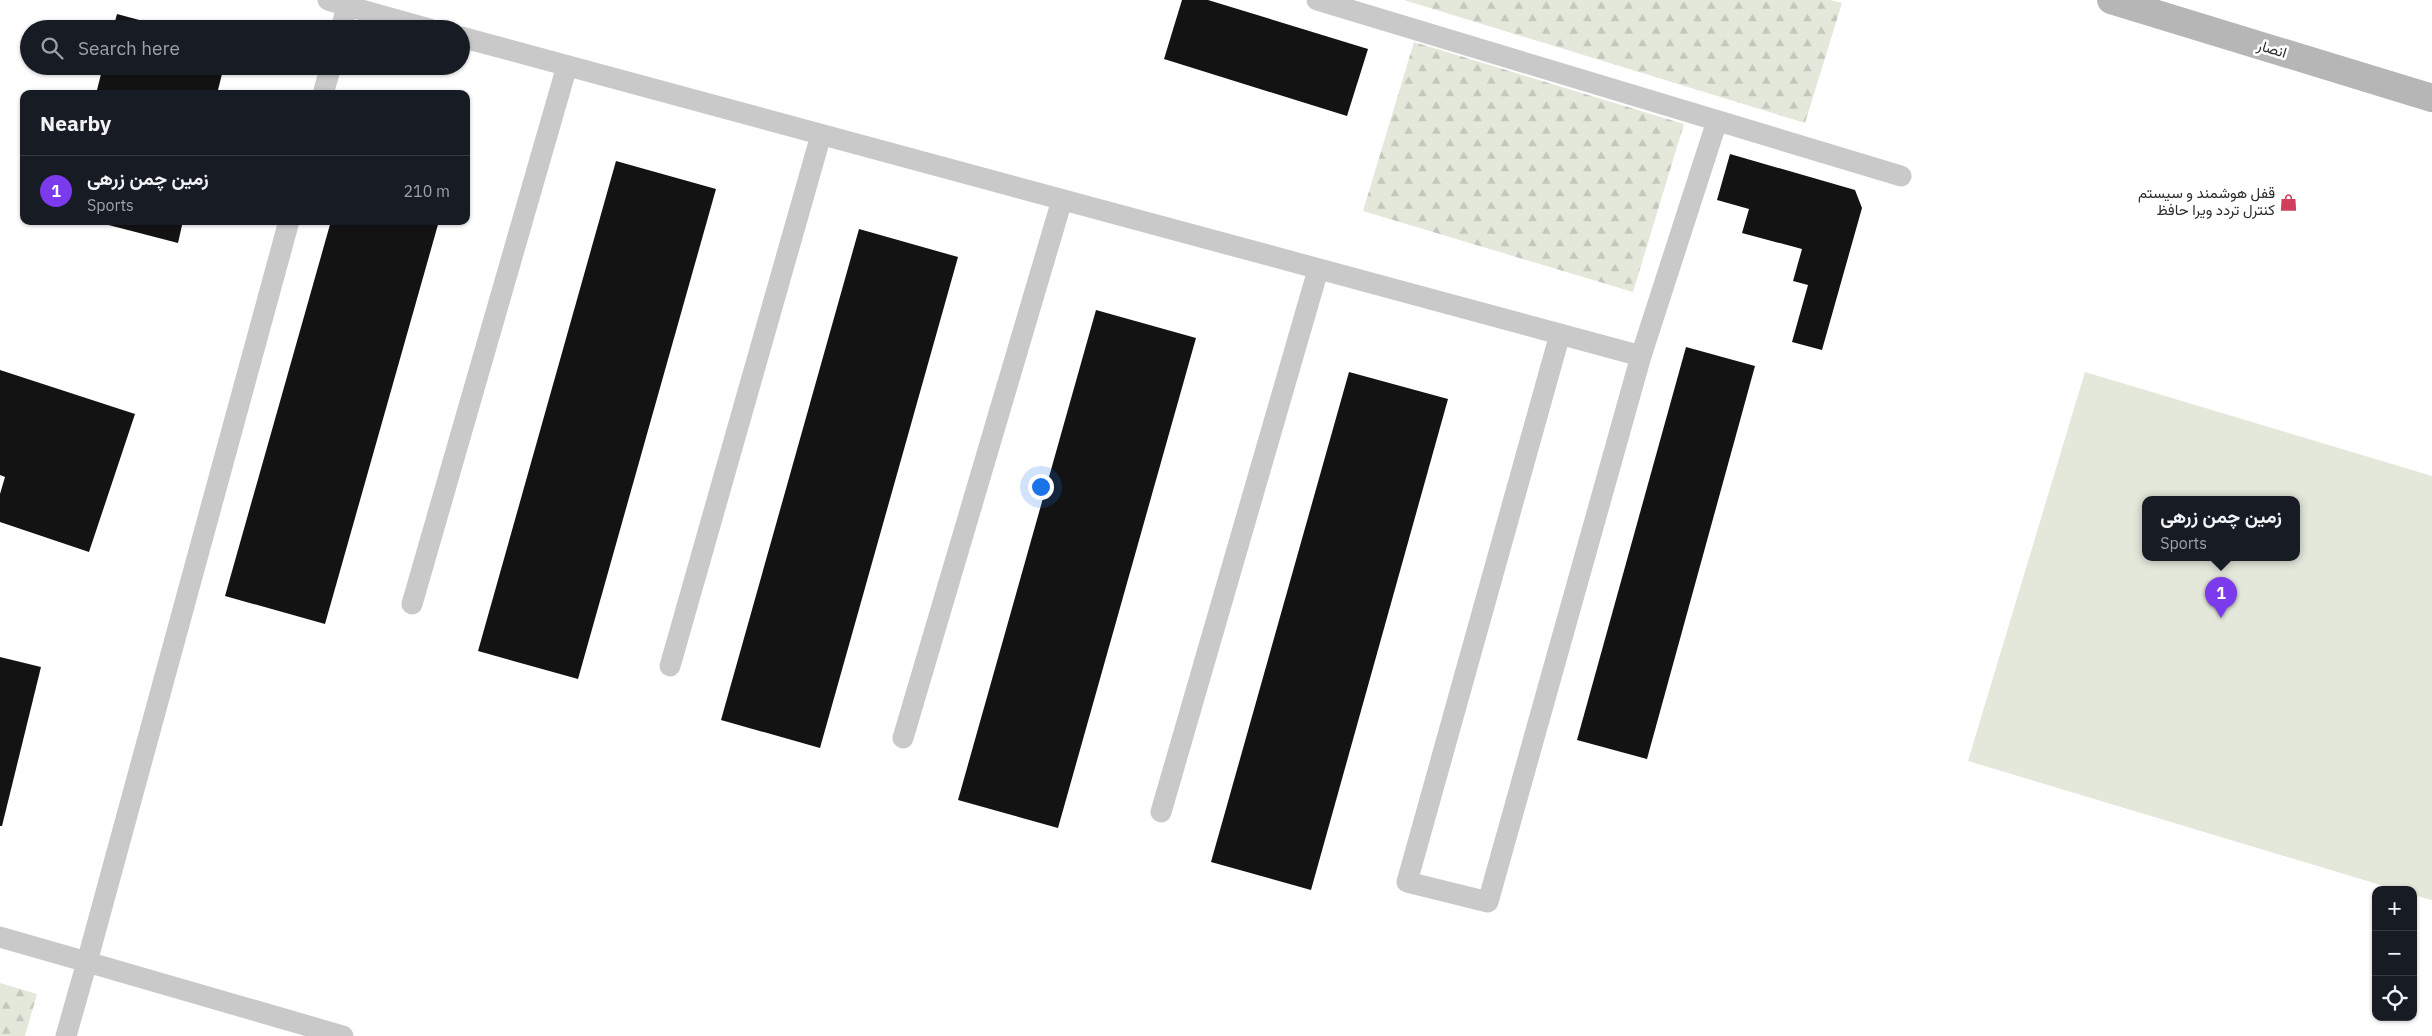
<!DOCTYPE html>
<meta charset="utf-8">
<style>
:root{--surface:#171b24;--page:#20242c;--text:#f1f3f6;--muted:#9ea1a6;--line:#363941;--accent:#7c3aed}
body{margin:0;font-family:"IBM Plex Sans",Vazirmatn,sans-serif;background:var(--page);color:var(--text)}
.controls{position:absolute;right:15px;bottom:15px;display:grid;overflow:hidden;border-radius:10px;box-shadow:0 1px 4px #0004}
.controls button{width:45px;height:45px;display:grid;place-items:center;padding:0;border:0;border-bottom:1px solid var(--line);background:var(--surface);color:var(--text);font:25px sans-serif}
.you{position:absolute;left:1040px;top:486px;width:18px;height:18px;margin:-12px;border:4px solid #fff;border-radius:50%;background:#1a73e8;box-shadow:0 0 0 8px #1a73e833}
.badge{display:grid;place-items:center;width:32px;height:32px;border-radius:50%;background:var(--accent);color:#fff;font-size:16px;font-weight:700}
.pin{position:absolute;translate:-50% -41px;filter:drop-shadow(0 1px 2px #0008)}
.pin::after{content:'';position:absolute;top:26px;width:18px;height:15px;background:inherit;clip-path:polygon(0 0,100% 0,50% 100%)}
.popup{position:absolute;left:2142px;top:496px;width:158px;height:65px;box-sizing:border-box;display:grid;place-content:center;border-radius:10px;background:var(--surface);filter:drop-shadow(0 1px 4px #0005);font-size:16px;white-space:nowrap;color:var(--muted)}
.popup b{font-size:19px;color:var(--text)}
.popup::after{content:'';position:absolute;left:50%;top:100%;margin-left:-10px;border:10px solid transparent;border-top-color:var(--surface)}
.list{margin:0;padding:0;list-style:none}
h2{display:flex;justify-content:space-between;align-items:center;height:65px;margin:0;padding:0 20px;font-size:21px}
h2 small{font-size:16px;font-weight:400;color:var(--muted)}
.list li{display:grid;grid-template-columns:32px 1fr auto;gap:15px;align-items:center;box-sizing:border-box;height:70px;padding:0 20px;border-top:1px solid var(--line)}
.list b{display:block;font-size:19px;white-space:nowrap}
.list p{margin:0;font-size:16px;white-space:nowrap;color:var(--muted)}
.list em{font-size:16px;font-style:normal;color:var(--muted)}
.icon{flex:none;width:28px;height:28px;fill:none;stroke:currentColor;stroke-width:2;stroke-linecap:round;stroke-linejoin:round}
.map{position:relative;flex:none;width:2432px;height:1036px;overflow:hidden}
.search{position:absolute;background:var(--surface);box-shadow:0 1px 4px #0004;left:20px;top:20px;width:450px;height:55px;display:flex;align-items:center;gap:12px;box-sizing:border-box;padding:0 18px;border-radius:28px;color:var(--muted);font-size:19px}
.panel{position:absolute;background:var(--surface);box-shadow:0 1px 4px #0004;left:20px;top:90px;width:450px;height:135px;border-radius:10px}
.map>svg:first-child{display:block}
</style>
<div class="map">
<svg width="2432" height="1036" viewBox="0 0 2432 1036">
<defs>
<pattern id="forest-firs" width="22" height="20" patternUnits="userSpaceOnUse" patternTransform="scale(1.25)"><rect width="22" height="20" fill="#e4e8db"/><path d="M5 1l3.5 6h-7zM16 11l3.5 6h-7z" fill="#c4c7bc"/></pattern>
</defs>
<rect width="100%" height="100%" fill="#fff"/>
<!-- grass -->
<path fill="#e4e8db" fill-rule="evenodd" d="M2085,372L2432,476V900L2413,895V890H2397L1968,761ZM2146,499H2296V557H2146Z"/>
<!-- forest -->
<g fill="url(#forest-firs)">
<polygon points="1404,0 1831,0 1842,3 1805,123"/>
<polygon points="1414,42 1684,124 1633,292 1363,211"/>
<polygon points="0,983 37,994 25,1036 0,1036"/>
</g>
<!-- building -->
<g fill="#131313">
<polygon points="1182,0 1208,0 1368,49 1347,116 1164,59"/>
<polygon points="117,14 169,28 169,29 113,29"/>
<polygon points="103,66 224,66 217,94 96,94"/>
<polygon points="1730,154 1855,190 1862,208 1822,350 1792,342 1808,285 1793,281 1802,249 1742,233 1749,209 1717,200"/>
<polygon points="616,161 716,189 578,679 478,651"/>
<polygon points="93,221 183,221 178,243"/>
<polygon points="331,221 439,221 325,624 225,596"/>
<polygon points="859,229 958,257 820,748 721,720"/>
<polygon points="1096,310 1196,338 1058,828 958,800"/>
<polygon points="1686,347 1755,366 1647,759 1577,740"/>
<polygon points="0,370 135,414 89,552 0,522 0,494 5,477 0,475"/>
<polygon points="1349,372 1448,399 1311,890 1211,862"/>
<polygon points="0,657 41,667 2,826 0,826"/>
</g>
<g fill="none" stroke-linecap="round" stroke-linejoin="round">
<!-- lane -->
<g stroke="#c9c9c9" stroke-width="21">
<polyline points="328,0 347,6 349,0"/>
<polyline points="1317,0 1901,176"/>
<polyline points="341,29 347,6 430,29"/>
<polyline points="461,37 1641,356 1717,121"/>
<polyline points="323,94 331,66"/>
<polyline points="289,221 87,962 343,1036"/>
<polyline points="1560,334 1407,882 1488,902 1641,356"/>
<polyline points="412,604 567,66"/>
<polyline points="670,666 821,135"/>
<polyline points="903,738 1062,200"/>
<polyline points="1161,812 1318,270"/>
<polyline points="0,937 87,962 66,1036"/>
</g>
<!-- secondary -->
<polyline stroke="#b6b6b6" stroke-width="28" points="2111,0 2432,98"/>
</g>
<!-- icons -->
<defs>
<symbol id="shop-bare" viewBox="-9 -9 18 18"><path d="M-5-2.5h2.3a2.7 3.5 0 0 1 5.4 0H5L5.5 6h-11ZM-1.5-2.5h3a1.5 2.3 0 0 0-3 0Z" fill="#d23f5d" stroke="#fff" stroke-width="2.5" paint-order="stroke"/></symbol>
</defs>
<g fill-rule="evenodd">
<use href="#shop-bare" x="2276" y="190" width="25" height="25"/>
</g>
<g text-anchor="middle" stroke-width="5" stroke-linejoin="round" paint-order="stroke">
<!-- street labels -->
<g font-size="15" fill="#2c2c2c" stroke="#fff">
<text transform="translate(2272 49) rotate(17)" y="5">انصار</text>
</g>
<!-- poi labels -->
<g font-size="15" fill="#2c2c2c" stroke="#fff" text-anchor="end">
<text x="2275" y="198">قفل هوشمند و سیستم<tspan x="2275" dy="17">کنترل تردد ویرا حافظ</tspan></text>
</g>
</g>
</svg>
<div class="controls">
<button>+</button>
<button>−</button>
<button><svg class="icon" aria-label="locate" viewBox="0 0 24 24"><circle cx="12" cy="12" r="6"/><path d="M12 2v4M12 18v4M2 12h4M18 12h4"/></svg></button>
</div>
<div class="you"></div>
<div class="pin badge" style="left:2221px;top:618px">1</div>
<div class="popup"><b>زمین چمن زرهی</b>Sports</div>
<div class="search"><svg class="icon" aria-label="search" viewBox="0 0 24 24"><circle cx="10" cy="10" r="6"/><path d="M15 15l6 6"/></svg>Search here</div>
<section class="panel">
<h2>Nearby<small></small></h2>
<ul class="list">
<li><span class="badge">1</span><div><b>زمین چمن زرهی</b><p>Sports</p></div><em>210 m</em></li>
</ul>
</section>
</div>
